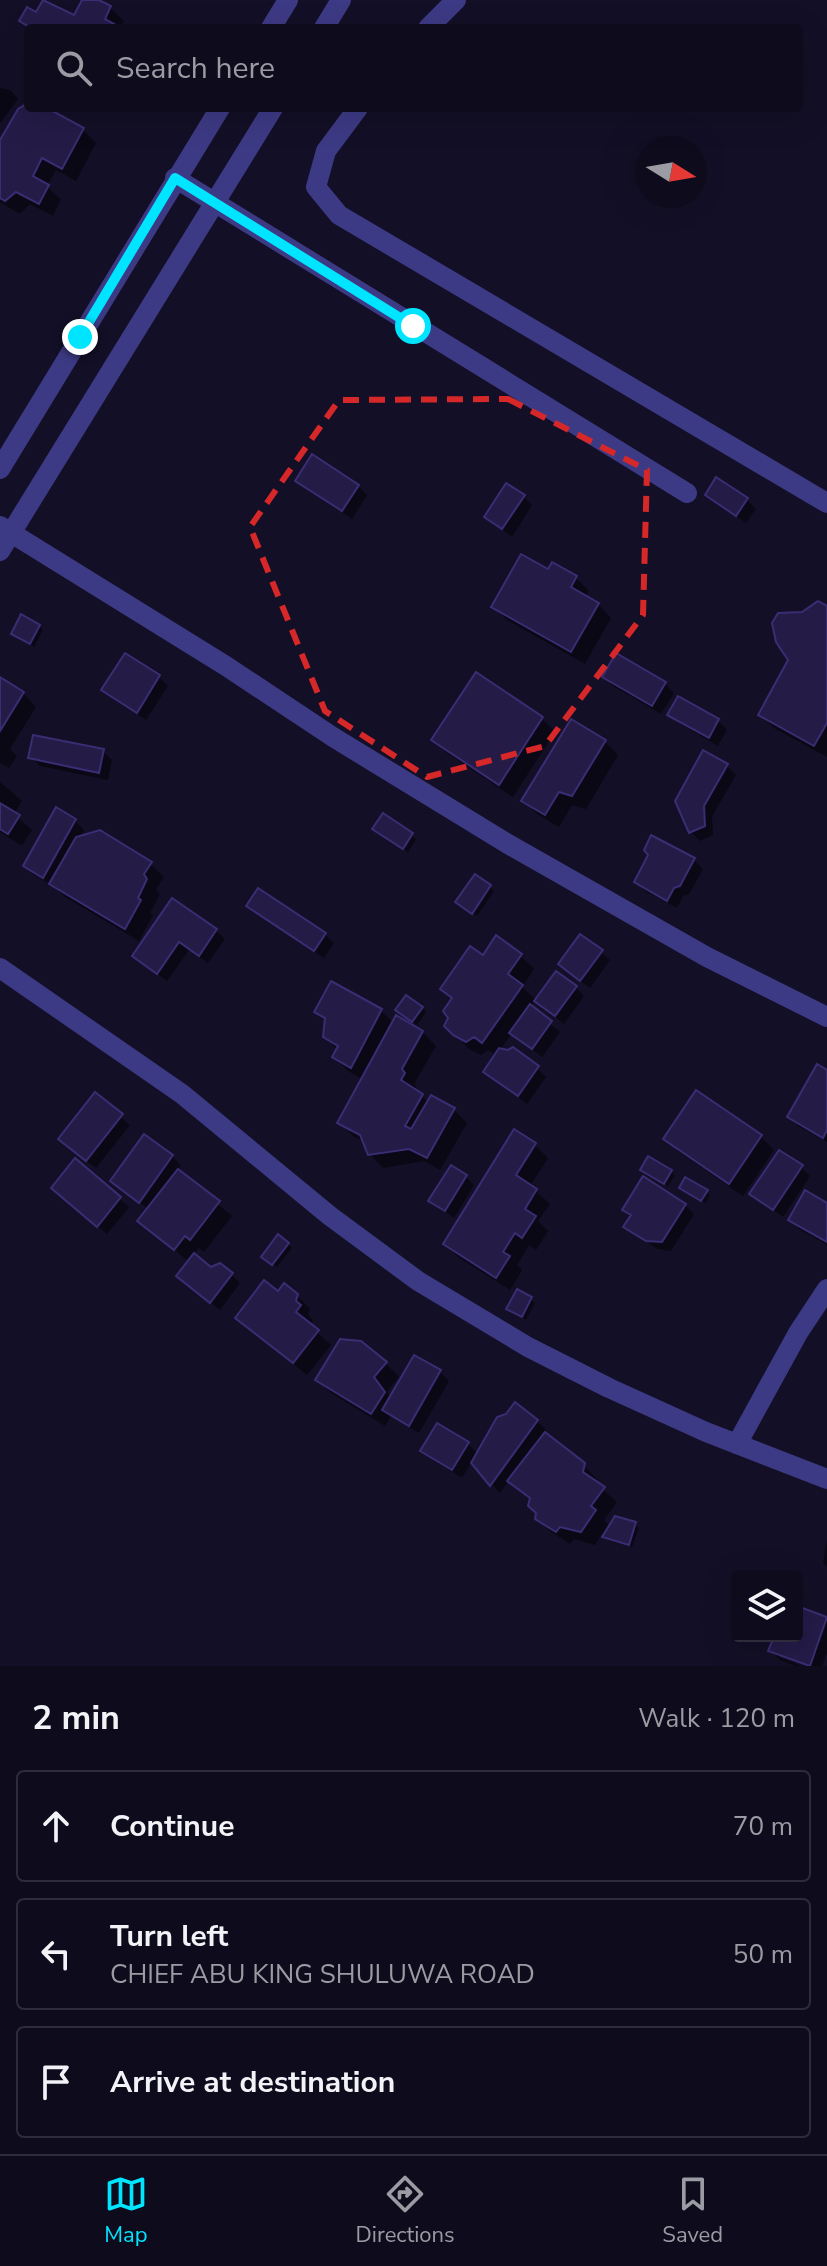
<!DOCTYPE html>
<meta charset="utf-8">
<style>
:root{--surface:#0e0b1c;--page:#171425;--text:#f1f3f6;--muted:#9b9ba3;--line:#2e2b3b;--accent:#00e5ff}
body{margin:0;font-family:"Nunito Sans",sans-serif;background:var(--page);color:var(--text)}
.controls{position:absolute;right:24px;bottom:24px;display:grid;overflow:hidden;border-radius:8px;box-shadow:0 8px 32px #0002}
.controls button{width:72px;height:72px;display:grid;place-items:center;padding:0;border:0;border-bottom:2px solid var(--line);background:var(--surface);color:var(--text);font:40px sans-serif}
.compass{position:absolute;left:635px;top:136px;width:72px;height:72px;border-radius:50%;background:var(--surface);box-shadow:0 8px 32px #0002;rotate:101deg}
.stop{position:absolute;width:24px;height:24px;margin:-18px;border:6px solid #00e5ff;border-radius:50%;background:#fff}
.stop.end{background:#00e5ff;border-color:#fff;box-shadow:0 2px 8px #0008}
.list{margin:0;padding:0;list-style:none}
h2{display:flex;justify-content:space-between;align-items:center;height:104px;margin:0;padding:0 32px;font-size:34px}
h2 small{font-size:26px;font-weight:400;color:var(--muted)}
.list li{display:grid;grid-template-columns:52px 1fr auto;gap:24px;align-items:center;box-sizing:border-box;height:112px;margin:0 16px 16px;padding:0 16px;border:2px solid var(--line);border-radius:8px}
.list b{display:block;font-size:30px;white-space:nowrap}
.list p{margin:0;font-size:26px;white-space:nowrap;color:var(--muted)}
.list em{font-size:26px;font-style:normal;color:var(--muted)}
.icon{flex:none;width:44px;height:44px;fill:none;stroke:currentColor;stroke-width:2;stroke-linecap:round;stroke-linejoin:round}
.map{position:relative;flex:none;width:827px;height:1666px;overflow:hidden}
.search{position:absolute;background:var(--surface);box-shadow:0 8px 32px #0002;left:24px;right:24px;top:24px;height:88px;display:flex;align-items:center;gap:20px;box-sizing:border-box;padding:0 28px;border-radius:8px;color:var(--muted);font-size:30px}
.sheet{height:488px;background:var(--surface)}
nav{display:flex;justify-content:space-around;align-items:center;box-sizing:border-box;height:112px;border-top:2px solid var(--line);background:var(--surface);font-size:22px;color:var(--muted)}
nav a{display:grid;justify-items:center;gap:4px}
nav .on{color:var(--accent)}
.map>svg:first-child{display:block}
</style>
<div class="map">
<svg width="827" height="1666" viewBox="0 0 827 1666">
<rect width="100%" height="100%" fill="#130f26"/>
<!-- shadow -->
<g fill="#0007">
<polygon points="84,0 95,0 110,8 124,21 120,28 28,28 21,21 37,15 75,18"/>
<polygon points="0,88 10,90 18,99 0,123"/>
<polygon points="28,106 28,108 43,108 83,130 96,143 76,181 56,170 47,186 61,200 53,216 30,204 20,214 0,202 0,144"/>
<polygon points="298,480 358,486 367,495 352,519 306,489"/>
<polygon points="707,495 747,500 756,509 746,523"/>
<polygon points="523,496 532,505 512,537 487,517"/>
<polygon points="548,572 576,578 589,591 585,598 598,604 611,618 585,664 507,620 494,607"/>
<polygon points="827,608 827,757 774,728 761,715 790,660 803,614"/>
<polygon points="39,626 43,630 34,647 13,633"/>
<polygon points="126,656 159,677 168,686 146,720 113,699 104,690"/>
<polygon points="476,675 542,719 555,732 513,797 447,753 434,740"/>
<polygon points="605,677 665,684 674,693 661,714 613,686"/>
<polygon points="0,679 23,693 36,707 10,749 17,756 9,768 0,763"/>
<polygon points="679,699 718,721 727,730 718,746 679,723 670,715"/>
<polygon points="605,742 618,755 586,809 572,805 559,827 537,814 524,801"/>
<polygon points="103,751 112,760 108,780 40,766 31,757"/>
<polygon points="727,766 736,775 712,816 713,835 700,841 691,832 677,801"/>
<polygon points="0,782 22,801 14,814 32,830 22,846 0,832"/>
<polygon points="384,816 416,839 408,852 379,832"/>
<polygon points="75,821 84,830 79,838 150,864 164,877 156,889 160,894 150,913 153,915 139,941 65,897 52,885 34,875 25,866"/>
<polygon points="694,860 703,869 689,894 683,896 677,908 645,891 636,882"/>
<polygon points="475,877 494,891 477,916 462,906"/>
<polygon points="249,906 325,934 334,943 324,958 258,915"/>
<polygon points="216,931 225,939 208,963 189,950 167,981 135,956"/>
<polygon points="601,952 610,960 590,988 570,973"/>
<polygon points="521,956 534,969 522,987 537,1001 576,988 584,996 564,1024 535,1000 530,1007 560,1032 542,1057 512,1033 500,1050 537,1068 546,1077 527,1104 485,1071 496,1055 488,1050 481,1055 469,1049 446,1025 453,999 443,989 483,957"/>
<polygon points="332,984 381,1011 394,1023 422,1032 436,1046 414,1084 417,1088 415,1091 429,1102 454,1110 467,1123 440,1170 424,1161 383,1168 370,1154 365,1142 353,1136 340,1122 363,1079 348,1071 334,1057 338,1050 325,1037 327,1022 317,1012"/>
<polygon points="422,1008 426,1012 417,1025 402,1013"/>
<polygon points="827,1072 827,1142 798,1126 789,1117"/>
<polygon points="697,1092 761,1137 774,1150 743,1196 679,1152 666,1139"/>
<polygon points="95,1095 130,1125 96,1168 70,1148"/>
<polygon points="515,1132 535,1145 532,1145 509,1182 512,1184 536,1146 548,1158 530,1186 550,1204 538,1221 548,1231 536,1250 529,1245 517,1265 522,1270 510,1290 458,1257 445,1244"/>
<polygon points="172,1156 181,1165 177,1171 232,1216 204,1252 199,1248 193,1255 210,1269 232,1275 240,1283 220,1310 178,1276 189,1262 140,1221 149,1210 113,1181"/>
<polygon points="76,1161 129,1207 107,1234 63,1197"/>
<polygon points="801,1167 810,1176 783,1217 752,1194"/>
<polygon points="671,1171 675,1175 668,1186 646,1174"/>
<polygon points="466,1177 474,1185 454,1218 431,1200"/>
<polygon points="706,1191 710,1195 706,1203 685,1192"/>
<polygon points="685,1205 694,1214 671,1251 657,1249 626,1226 632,1217 624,1209"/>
<polygon points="827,1205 827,1245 799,1229 790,1220"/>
<polygon points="288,1244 292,1248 277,1267 268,1260"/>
<polygon points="518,1291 535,1303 526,1320 509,1308"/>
<polygon points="279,1293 296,1295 310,1309 308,1315 313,1320 309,1325 331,1345 307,1375 237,1318"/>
<polygon points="386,1364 399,1377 387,1392 391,1399 440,1372 449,1381 419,1433 391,1416 385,1426 331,1393 318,1380"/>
<polygon points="537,1421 546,1430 544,1433 583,1465 597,1479 596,1484 617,1502 604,1520 610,1527 635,1524 639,1528 632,1547 608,1540 602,1534 595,1545 574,1539 570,1544 551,1532 537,1518 538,1514 531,1500 509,1480 500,1493 472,1461 462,1478 432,1459 423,1450 468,1444 478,1454"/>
<polygon points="827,1540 827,1567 823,1563"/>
<polygon points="797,1608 827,1619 827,1653 822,1666 813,1666 779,1653 779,1657 802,1666 796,1666 780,1660 771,1651 774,1641 769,1636 797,1636"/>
</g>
<!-- building -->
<g fill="#241b47" stroke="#3b2d73" stroke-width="2">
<polygon points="43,0 74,15 82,0 99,0 111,6 105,19 116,25 114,28 31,28 19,21 27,7 36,12"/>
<polygon points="28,103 28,108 47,108 84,128 62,169 42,158 33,176 49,185 39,204 16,192 5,201 0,198 0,140 18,109"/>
<polygon points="312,454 359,485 342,511 295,481"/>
<polygon points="716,477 748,498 736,516 705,495"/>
<polygon points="506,483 525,495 502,529 484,517"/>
<polygon points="521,554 548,569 552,562 577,576 571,587 599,603 571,652 491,607"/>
<polygon points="818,601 827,606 827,723 814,746 758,715 788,660 776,642 772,623 778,613 802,612"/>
<polygon points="21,614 40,625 30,644 11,634"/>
<polygon points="125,653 160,675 137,713 101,690"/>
<polygon points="616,653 666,682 652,706 602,677"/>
<polygon points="476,672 543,717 499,785 431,740"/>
<polygon points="0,677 24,692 0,731"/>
<polygon points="678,696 719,719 709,738 667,715"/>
<polygon points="571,719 606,740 572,796 559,792 545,815 521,801"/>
<polygon points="33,735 104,749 99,773 28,758"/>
<polygon points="703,750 728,764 704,806 705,826 689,833 675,801"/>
<polygon points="0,803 20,815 8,834 0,829"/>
<polygon points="56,807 76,819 43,878 23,866"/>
<polygon points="383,813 413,833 403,849 372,829"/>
<polygon points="100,830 152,862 144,874 147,879 138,898 141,900 125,929 49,884 76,837"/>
<polygon points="651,835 695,858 680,886 674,888 667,901 634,882 648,855 644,850"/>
<polygon points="475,874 491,885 472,914 455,902"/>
<polygon points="258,888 326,933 314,951 246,906"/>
<polygon points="172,898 217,929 199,956 179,942 157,974 132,956"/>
<polygon points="580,934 603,950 580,981 558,964"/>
<polygon points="496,935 522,954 508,974 523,985 482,1043 474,1037 466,1042 453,1035 444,1026 448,1018 443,1011 452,998 440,989 470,946 483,955"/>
<polygon points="556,971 577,986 555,1016 534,1001"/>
<polygon points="331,981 382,1009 351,1068 332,1057 338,1046 323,1037 325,1018 314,1012"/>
<polygon points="406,995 423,1007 412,1022 395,1010"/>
<polygon points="530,1004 552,1021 532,1049 509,1033"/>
<polygon points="396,1015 423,1031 402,1069 405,1073 401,1080 423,1094 405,1126 411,1129 431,1095 455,1108 427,1158 409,1149 368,1155 360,1135 337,1123"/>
<polygon points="513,1047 539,1066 518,1096 483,1072 499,1048 508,1050"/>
<polygon points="817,1064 827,1070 827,1130 823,1138 787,1117"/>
<polygon points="696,1090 762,1135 729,1184 663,1139"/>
<polygon points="95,1092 123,1114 86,1161 58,1139"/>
<polygon points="514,1129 536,1143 516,1175 537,1189 525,1209 536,1216 522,1238 515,1233 503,1252 510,1256 496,1278 443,1244"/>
<polygon points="144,1134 173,1155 139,1203 110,1181"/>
<polygon points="779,1150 803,1165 773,1210 749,1194"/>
<polygon points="648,1156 672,1170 664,1184 640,1170"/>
<polygon points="75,1158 121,1197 97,1227 51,1188"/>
<polygon points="451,1165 467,1175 445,1211 428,1201"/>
<polygon points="178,1169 220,1201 190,1240 185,1236 174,1250 137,1221"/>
<polygon points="643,1176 686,1204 662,1242 646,1241 623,1227 631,1215 622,1210"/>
<polygon points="685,1177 708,1190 701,1201 679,1188"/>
<polygon points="805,1190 827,1203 827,1242 788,1220"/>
<polygon points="278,1234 289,1243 272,1265 261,1257"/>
<polygon points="194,1253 211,1267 220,1263 233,1273 210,1303 176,1276"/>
<polygon points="264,1280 278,1291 284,1283 298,1294 296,1301 301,1305 296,1312 319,1330 293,1363 235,1318"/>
<polygon points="517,1289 532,1297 522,1317 506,1309"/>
<polygon points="340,1339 361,1341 387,1362 374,1377 385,1392 371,1414 315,1380"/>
<polygon points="414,1355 441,1370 409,1426 382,1410"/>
<polygon points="515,1402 538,1420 490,1486 471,1463 497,1417 506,1414"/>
<polygon points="437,1423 469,1442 452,1470 420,1451"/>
<polygon points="545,1432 585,1463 583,1472 605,1487 591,1506 596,1510 581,1532 560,1527 556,1532 535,1519 536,1513 528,1506 530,1498 507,1481"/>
<polygon points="615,1516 636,1522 629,1545 602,1537"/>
<polygon points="797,1606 827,1617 810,1666 768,1651 774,1637 772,1636 797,1636"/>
</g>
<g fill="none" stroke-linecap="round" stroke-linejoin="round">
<!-- minor -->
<g stroke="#3d3a85" stroke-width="20">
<polyline points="428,28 456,0"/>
<polyline points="358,108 326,151 316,187 339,215 827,503"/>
<polyline points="175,178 687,493"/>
<polyline points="0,526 226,666 333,737 508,844 707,957 827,1017"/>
<polyline points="0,968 182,1094 330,1216 418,1281 528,1347 609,1388 706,1432 827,1479"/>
<polyline points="737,1444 798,1333 827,1289"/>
</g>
<!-- tertiary -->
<g stroke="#3d3a85" stroke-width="20">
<polyline points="271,28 288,0"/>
<polyline points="324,28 341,0"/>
<polyline points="0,469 220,108"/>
<polyline points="0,551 273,108"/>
</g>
</g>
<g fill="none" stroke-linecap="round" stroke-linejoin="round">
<!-- route -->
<polyline stroke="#00e5ff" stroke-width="10" points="80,337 175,178 413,326"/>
</g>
<!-- marked area -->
<path fill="none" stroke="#d62828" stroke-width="6" stroke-dasharray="16 10" stroke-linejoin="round" d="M508,399L647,470L643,615L545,746L427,777L325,711L250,527L339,400Z"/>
</svg>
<div class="controls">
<button><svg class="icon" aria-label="layers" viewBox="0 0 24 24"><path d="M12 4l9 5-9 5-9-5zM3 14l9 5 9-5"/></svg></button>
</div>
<svg class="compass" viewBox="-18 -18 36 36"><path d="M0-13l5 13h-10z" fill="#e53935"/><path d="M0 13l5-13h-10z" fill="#9b9ba3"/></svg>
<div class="stop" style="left:413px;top:326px"></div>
<div class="stop end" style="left:80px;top:337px"></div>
<div class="search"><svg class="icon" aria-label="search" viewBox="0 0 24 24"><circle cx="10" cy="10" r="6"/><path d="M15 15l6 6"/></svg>Search here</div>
</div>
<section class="sheet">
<h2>2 min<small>Walk · 120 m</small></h2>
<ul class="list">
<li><svg class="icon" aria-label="ahead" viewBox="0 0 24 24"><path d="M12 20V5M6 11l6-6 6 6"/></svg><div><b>Continue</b></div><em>70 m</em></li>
<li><svg class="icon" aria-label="left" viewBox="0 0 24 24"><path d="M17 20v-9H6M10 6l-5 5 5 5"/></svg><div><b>Turn left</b><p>CHIEF ABU KING SHULUWA ROAD</p></div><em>50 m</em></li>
<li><svg class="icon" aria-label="arrive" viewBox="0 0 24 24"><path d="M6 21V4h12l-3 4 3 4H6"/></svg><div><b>Arrive at destination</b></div></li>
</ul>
</section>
<nav>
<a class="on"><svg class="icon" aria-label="map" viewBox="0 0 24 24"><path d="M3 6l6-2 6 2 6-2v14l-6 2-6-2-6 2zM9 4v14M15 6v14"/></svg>Map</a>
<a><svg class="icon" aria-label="directions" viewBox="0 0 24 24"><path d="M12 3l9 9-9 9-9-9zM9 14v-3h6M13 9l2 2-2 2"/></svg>Directions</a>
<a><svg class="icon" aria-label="saved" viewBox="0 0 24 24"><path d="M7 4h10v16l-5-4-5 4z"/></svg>Saved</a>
</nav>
